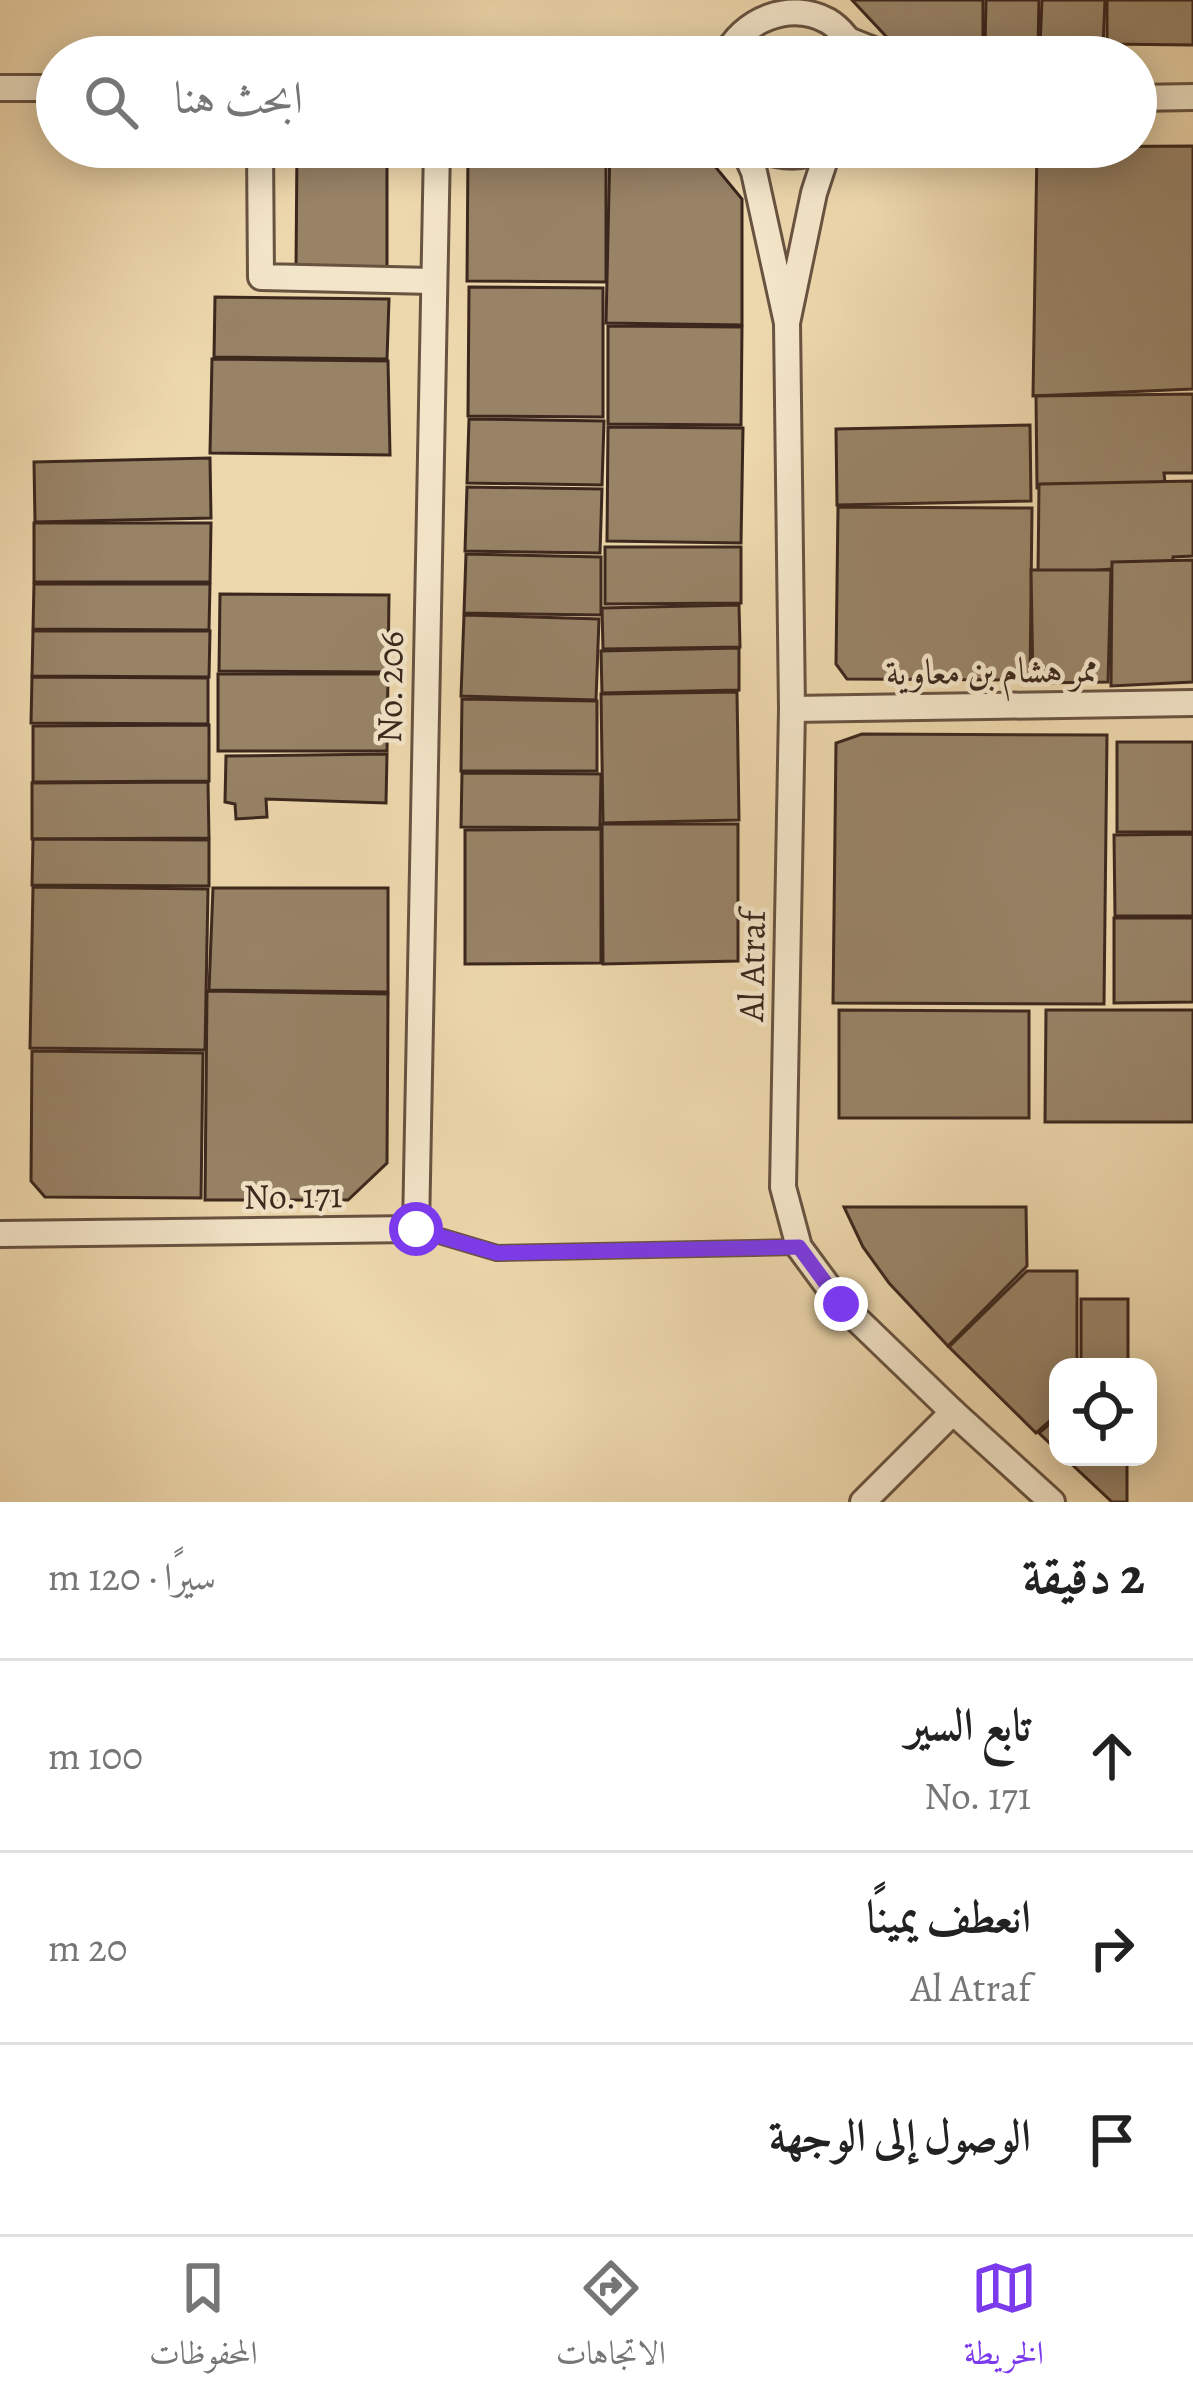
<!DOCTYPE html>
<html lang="ar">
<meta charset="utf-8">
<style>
:root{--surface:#fff;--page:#f6f6f6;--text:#222;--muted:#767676;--line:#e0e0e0;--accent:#7c3aed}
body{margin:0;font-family:Alegreya,Amiri,serif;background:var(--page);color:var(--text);direction:rtl}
.controls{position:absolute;right:36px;bottom:36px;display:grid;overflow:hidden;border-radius:24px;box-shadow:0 6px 30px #0003}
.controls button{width:108px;height:108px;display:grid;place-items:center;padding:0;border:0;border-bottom:3px solid var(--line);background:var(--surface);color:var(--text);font:60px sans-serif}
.stop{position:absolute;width:36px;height:36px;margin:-27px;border:9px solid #7c3aed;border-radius:50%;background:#fff}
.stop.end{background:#7c3aed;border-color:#fff;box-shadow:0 3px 12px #0008}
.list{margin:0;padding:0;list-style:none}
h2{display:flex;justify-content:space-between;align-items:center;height:156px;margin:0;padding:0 48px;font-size:51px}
h2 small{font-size:39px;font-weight:400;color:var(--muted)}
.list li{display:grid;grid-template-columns:78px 1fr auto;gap:36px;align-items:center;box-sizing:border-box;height:192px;padding:0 48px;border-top:3px solid var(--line)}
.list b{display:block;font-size:45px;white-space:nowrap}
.list p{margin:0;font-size:39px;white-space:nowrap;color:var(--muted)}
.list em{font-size:39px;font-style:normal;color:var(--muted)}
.icon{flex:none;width:66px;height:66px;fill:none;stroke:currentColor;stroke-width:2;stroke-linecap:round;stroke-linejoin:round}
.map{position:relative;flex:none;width:1193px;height:1502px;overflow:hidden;direction:ltr}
.search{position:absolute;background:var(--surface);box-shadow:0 6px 30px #0003;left:36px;right:36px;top:36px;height:132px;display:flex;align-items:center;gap:30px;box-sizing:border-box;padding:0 42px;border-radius:66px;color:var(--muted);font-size:45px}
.sheet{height:732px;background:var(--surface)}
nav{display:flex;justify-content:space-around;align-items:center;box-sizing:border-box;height:168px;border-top:3px solid var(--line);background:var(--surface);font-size:33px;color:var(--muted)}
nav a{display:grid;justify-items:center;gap:6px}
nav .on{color:var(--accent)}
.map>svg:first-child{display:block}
</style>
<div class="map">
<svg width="1193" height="1502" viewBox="0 0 1193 1502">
<rect width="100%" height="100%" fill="#edd7ac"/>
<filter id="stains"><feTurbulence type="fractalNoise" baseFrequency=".00167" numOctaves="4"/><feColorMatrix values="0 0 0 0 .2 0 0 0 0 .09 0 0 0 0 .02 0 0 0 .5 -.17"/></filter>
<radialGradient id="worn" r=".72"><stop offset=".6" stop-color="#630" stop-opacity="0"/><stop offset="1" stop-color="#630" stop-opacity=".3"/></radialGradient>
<!-- building -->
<g fill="#988367" stroke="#3b271d" stroke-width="3">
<polygon points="852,0 983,0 983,52 897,48"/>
<polygon points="986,0 1039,0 1038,47 985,46"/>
<polygon points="1042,0 1105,0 1103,47 1040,45"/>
<polygon points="1107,0 1193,0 1193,45 1107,44"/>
<polygon points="1193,146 1193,389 1033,396 1037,147"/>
<polygon points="297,147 387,147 387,268 296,269"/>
<polygon points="480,147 606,147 606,282 467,281 468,153"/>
<polygon points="610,147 699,147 742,199 742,325 606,323"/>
<polygon points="469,287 603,288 603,417 468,416"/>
<polygon points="215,297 389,299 387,359 214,357"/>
<polygon points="608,326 742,327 741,425 608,424"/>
<polygon points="212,359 388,361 390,455 210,453"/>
<polygon points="1193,394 1193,473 1164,473 1165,483 1141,484 1142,487 1130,488 1130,490 1116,490 1113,484 1037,488 1036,396"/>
<polygon points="469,419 604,421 602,485 467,483"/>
<polygon points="1030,425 1031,501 837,505 836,429"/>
<polygon points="608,427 743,428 741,543 607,541"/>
<polygon points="210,458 211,518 35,522 34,462"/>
<polygon points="1193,481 1193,556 1173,557 1173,564 1038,575 1039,484"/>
<polygon points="467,487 602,489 600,553 465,551"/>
<polygon points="838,507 1032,508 1030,680 847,679 836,664"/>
<polygon points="34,523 211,523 210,582 34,582"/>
<polygon points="605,547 741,547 741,603 605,604"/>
<polygon points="466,554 601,557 601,615 464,613"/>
<polygon points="1193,560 1193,682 1111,686 1112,562"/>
<polygon points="1031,570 1111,570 1108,682 1033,683"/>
<polygon points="34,584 210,584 209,630 33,629"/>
<polygon points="220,594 389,595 388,672 219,671"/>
<polygon points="739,605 740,647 603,649 602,608"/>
<polygon points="464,615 599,619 596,700 461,696"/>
<polygon points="33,631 210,631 209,677 32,676"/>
<polygon points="739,648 739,690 602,693 601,651"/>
<polygon points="218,674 388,674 387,751 218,751"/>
<polygon points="32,677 208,678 208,724 31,723"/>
<polygon points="737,692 739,820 603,823 601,694"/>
<polygon points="462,699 597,701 597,771 461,771"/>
<polygon points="209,725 209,781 33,782 33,726"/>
<polygon points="862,734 1107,735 1104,1004 833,1003 836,743"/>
<rect x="1117" y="742" width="76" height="90"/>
<polygon points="387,754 386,803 266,799 267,817 236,819 235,804 225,802 226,756"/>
<polygon points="462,773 601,774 600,828 461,827"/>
<polygon points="208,782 209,838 32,839 32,783"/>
<polygon points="602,824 738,824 738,961 603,964"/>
<polygon points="601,829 601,963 465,964 465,830"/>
<polygon points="1193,834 1193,916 1115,916 1114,835"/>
<polygon points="33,839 209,840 209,886 32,885"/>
<polygon points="33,887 208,889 205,1050 30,1048"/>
<polygon points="213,888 388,888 388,992 209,990"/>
<polygon points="1114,918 1193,918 1193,1002 1114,1003"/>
<polygon points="207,991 388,994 387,1163 348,1200 205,1200"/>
<polygon points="839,1010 1029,1011 1029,1118 839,1118"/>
<polygon points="1046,1010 1193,1010 1193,1122 1045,1122"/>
<polygon points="32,1051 203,1053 201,1198 45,1197 31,1181"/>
<polygon points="844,1207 1026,1207 1027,1266 948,1346 889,1283 863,1247"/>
<polygon points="1027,1271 1077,1271 1077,1367 1058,1367 1058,1414 1036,1433 949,1347"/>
<rect x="1081" y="1299" width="47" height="68"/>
<polygon points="1058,1417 1058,1451 1039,1433"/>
<polygon points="1064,1457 1127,1457 1127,1502 1112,1502"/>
</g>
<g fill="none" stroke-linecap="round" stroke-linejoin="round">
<defs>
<polyline id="lane" points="416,1229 497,1253 797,1247"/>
<g id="street">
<polyline points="848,40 891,57"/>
<path d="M725,57C742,20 790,0 828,21C842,29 851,44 859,57"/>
<polyline points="0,88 57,88"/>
<polyline points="1136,98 1193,97"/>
<polyline points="260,147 261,277 432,281"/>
<polyline points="743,147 754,172 787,323 814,193 829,147"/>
<path d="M750,147C779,157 801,160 829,147"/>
<polyline points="787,323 792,709 783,1187 799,1247 841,1304 953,1412 1052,1502"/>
<polyline points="792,709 1193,703"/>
<polyline points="0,1234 416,1229 437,147"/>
<polyline points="863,1502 953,1412"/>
</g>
</defs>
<!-- lane casing -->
<use href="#lane" stroke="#685341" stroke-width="18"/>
<!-- street casing -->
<use href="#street" stroke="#685341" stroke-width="30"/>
<!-- lane -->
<use href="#lane" stroke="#f3e5c9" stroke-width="12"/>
<!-- street -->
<use href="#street" stroke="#f3e5c9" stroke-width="24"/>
</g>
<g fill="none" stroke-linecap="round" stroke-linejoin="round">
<!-- route -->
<polyline stroke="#7c3aed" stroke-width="15" points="416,1229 497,1253 799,1247 841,1304"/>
</g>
<g text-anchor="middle" stroke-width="9" stroke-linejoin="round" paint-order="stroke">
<!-- street labels -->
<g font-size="36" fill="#3b271d" stroke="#f3e5c9">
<text transform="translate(992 670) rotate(-1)" y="13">ممر هشام بن معاوية</text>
<text transform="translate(389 687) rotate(-89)" y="13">No. 206</text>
<text transform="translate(751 966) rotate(-89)" y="13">Al Atraf</text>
<text transform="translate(293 1195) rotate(-1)" y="13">No. 171</text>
</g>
</g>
<rect width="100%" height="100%" filter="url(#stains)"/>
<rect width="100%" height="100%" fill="url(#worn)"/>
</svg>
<div class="controls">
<button><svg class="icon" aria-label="locate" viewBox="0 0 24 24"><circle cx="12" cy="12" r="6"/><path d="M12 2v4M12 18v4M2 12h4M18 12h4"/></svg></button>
</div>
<div class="stop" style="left:416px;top:1229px"></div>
<div class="stop end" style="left:841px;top:1304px"></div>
<div class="search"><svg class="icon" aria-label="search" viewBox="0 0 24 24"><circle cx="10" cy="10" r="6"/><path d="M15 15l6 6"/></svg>ابحث هنا</div>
</div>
<section class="sheet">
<h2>2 دقيقة<small>سيرًا · 120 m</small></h2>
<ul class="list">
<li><svg class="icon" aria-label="ahead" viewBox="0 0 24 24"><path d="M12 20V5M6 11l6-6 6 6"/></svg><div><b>تابع السير</b><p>No. 171</p></div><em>100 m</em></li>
<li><svg class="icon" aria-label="right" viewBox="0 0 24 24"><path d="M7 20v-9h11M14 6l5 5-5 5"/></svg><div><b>انعطف يمينًا</b><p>Al Atraf</p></div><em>20 m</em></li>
<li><svg class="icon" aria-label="arrive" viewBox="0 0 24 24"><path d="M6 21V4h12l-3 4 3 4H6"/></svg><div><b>الوصول إلى الوجهة</b></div></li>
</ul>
</section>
<nav>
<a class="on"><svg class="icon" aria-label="map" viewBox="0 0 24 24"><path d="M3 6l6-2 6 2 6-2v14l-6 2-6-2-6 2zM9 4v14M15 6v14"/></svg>الخريطة</a>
<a><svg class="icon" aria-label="directions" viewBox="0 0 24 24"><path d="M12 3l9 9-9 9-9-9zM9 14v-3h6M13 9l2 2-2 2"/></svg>الاتجاهات</a>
<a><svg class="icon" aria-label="saved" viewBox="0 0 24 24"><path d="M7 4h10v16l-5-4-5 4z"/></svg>المحفوظات</a>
</nav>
